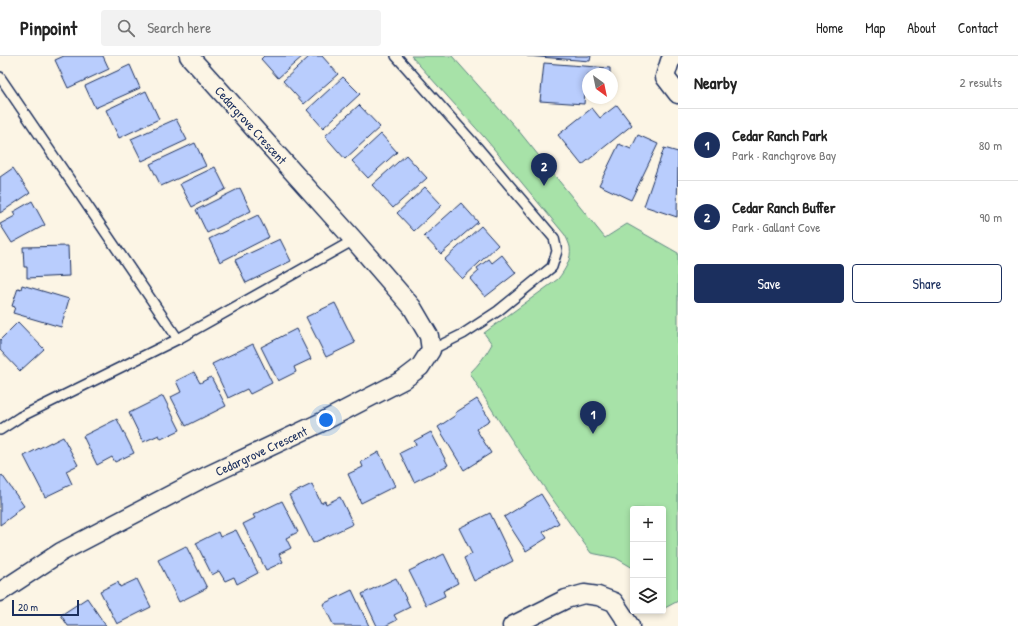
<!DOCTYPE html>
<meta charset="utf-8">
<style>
:root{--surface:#fff;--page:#f2f2f2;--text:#222;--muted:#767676;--line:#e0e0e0;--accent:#1b2f5e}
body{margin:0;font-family:"Patrick Hand",sans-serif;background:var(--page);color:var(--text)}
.controls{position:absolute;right:12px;bottom:12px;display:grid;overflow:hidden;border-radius:4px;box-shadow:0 2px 6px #0003}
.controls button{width:36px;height:36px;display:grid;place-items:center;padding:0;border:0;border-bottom:1px solid var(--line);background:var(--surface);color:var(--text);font:20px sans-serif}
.compass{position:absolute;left:582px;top:12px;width:36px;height:36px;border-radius:50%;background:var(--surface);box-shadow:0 2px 6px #0003;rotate:147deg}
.scale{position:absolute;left:12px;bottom:10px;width:67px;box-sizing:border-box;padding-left:4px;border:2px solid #1b2f5e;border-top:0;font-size:11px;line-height:14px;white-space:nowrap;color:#1b2f5e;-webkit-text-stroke:3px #fcf5e5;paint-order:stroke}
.you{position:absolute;left:326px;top:364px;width:14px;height:14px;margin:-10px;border:3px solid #fff;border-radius:50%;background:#1a73e8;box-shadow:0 0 0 6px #1a73e833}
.badge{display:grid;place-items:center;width:26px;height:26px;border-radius:50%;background:var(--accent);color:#fff;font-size:13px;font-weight:700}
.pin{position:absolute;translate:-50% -33px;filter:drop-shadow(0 1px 2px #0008)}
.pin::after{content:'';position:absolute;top:21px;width:14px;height:12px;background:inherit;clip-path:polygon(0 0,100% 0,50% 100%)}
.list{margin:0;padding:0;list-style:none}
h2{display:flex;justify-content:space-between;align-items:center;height:52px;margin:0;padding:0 16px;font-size:17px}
h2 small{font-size:13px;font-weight:400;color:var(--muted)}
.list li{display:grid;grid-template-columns:26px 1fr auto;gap:12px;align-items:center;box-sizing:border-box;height:72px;padding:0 16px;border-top:1px solid var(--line)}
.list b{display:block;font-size:15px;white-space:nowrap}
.list p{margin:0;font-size:13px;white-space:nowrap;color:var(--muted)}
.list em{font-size:13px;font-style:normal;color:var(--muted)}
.actions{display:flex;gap:8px;padding:12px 16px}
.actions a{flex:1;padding:9px 0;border:1px solid var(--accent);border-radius:4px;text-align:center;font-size:14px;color:var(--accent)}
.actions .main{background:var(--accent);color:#fff}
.icon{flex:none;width:22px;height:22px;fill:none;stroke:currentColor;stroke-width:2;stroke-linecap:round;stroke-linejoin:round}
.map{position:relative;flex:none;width:678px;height:570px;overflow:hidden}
header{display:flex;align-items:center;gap:24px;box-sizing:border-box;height:56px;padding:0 20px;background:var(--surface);border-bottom:1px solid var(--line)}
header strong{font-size:19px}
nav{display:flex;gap:22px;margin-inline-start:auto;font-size:14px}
.search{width:280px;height:36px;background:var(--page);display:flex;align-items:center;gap:10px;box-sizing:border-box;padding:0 14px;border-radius:4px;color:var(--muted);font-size:15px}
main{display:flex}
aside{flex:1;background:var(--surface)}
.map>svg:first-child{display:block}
</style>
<header>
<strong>Pinpoint</strong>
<div class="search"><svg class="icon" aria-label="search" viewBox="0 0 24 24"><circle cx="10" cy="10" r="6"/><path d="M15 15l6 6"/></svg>Search here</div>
<nav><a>Home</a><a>Map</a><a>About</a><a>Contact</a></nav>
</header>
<main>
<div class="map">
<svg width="678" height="570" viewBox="0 0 678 570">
<rect width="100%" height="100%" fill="#fcf5e5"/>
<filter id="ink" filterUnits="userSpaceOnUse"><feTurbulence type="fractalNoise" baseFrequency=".025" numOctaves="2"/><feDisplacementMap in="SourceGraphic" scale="8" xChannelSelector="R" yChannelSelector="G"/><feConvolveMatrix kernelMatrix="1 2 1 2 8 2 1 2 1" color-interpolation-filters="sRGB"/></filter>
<g filter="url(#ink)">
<!-- green -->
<path fill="#a7e2a8" stroke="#618883" d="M411,0H452L518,74L605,182L627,168L678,197V545L663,553V453H633V512L616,502L591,497C549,438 506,380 470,317C479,308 486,299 492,288L484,277L558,223C565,214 572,203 570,191C569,187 567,183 565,179L484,81Z"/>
<!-- building -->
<g fill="#b9cdfd" stroke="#1b2f5e">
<polygon points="64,0 103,0 109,13 68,32 55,4"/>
<polygon points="264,0 303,0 278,22 261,3"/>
<polygon points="310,0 322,0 338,18 304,48 283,25"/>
<polygon points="527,0 591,0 590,5"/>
<polygon points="544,7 610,12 610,18 588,18 588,36 585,36 584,48 540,45"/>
<polygon points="130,9 140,32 95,52 85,30"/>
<polygon points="343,21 360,38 323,72 307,54"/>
<polygon points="146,35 159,63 119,82 106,54"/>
<polygon points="359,49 380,71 345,103 325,80"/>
<polygon points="617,49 632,69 582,109 558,79 592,52 600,62"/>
<polygon points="176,63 187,84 142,105 131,83"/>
<polygon points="381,78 397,96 368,122 352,105"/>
<polygon points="638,79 658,88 631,144 599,129 619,88 631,93"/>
<polygon points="195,87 206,110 161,130 150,108"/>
<polygon points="664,92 678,96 677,161 644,150"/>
<polygon points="406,99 427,122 393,152 372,129"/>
<polygon points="215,111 226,133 192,151 180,128"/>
<polygon points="13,112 30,137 0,157 0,121"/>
<polygon points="425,131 442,149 414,175 397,157"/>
<polygon points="240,132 251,155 207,177 196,154"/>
<polygon points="32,145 45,169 12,187 0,168 15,160 13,156"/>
<polygon points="461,147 478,166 441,198 424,180"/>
<polygon points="258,159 269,181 220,206 209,183"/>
<polygon points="481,170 498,189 462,223 444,204"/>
<polygon points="280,183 291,205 246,227 235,204"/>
<polygon points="68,190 69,220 27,222 27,211 24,211 23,191"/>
<polygon points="502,199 516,217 485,241 470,223 479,215 477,212 489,203 492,207"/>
<polygon points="22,229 69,243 61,271 13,257 15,251 12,250 18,232 21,233"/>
<polygon points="335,247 355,287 326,301 306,261"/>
<polygon points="18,266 44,293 20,315 0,294 0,284"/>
<polygon points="296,273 311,303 294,311 296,316 278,325 261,291"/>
<polygon points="253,288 272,327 250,338 247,333 228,342 212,308"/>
<polygon points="194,316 200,327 211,321 226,350 186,370 171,341 181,336 176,325"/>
<polygon points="163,340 180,374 161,383 159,379 143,386 129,357"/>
<polygon points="477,343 490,364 476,373 491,397 464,414 438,371 456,359 455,357"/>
<polygon points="117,363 134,397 115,406 112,401 97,409 83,380"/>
<polygon points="431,376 448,409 414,426 400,397 416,389 414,385"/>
<polygon points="63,381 78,409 66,415 72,428 45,441 24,400 51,386 51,387"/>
<polygon points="379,396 395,430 361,447 348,418 363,411 361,406"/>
<polygon points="2,419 24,450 14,457 15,458 0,469 0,421"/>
<polygon points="312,428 321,447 325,445 326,448 340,441 353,468 313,487 289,439"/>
<polygon points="541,438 559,467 543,476 547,482 526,495 504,461"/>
<polygon points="282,445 298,476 286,482 291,492 279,498 283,506 266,514 243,468 255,462 253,459"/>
<polygon points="490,457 513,505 474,525 464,502 472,498 459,472"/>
<polygon points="236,474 258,517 237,528 234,521 225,525 219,515 212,519 196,487 218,476 220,481"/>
<polygon points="186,490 207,532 179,546 158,504"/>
<polygon points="444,498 458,527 443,535 445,540 426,549 409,515"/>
<polygon points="396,522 410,551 394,559 397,564 385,570 377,570 362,538"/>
<polygon points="137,523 151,551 117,568 100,535 118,526 120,531"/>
<polygon points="352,534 369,570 334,570 323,548"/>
<polygon points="87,542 106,570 68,570 61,559"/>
</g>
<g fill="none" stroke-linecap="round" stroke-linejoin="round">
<defs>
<g id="service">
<polyline points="396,0 477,91 554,182 557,195 552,211 498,255 463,278 431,294"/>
<polyline points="0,21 178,283"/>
<polyline points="0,374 20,361 178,283 354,184"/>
</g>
<g id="minor">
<polyline points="675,0 670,5 665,21 678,38"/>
<polyline points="0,536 61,496 205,421 320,367 403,324 420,311 431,294 429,280 412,251 354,184 189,0"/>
<polyline points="512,570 566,543 584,538 598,540 614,546 630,570"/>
</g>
</defs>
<!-- service casing -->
<use href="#service" stroke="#1b2f5e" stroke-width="12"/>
<!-- minor casing -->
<use href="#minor" stroke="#1b2f5e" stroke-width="21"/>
<!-- service -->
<use href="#service" stroke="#fcf5e5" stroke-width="9"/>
<!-- minor -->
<use href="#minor" stroke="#fcf5e5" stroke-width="18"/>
</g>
</g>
<g text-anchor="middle" stroke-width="4" stroke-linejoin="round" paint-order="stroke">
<!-- street labels -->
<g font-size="13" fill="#1b2f5e" stroke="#fcf5e5">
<text transform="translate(251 69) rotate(48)" y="5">Cedargrove Crescent</text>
<text transform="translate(261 395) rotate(-25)" y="5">Cedargrove Crescent</text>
</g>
</g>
</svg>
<div class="controls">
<button>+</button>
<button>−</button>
<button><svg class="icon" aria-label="layers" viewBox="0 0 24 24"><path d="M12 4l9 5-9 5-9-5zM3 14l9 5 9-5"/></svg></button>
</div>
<svg class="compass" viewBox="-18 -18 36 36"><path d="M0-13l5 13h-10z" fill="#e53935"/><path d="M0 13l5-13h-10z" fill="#767676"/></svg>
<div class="scale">20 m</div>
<div class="you"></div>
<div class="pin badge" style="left:593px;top:378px">1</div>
<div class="pin badge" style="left:544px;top:130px">2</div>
</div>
<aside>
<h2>Nearby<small>2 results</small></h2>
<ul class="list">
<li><span class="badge">1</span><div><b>Cedar Ranch Park</b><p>Park · Ranchgrove Bay</p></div><em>80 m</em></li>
<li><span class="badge">2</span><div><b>Cedar Ranch Buffer</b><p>Park · Gallant Cove</p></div><em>90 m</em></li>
</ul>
<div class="actions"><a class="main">Save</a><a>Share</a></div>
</aside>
</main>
